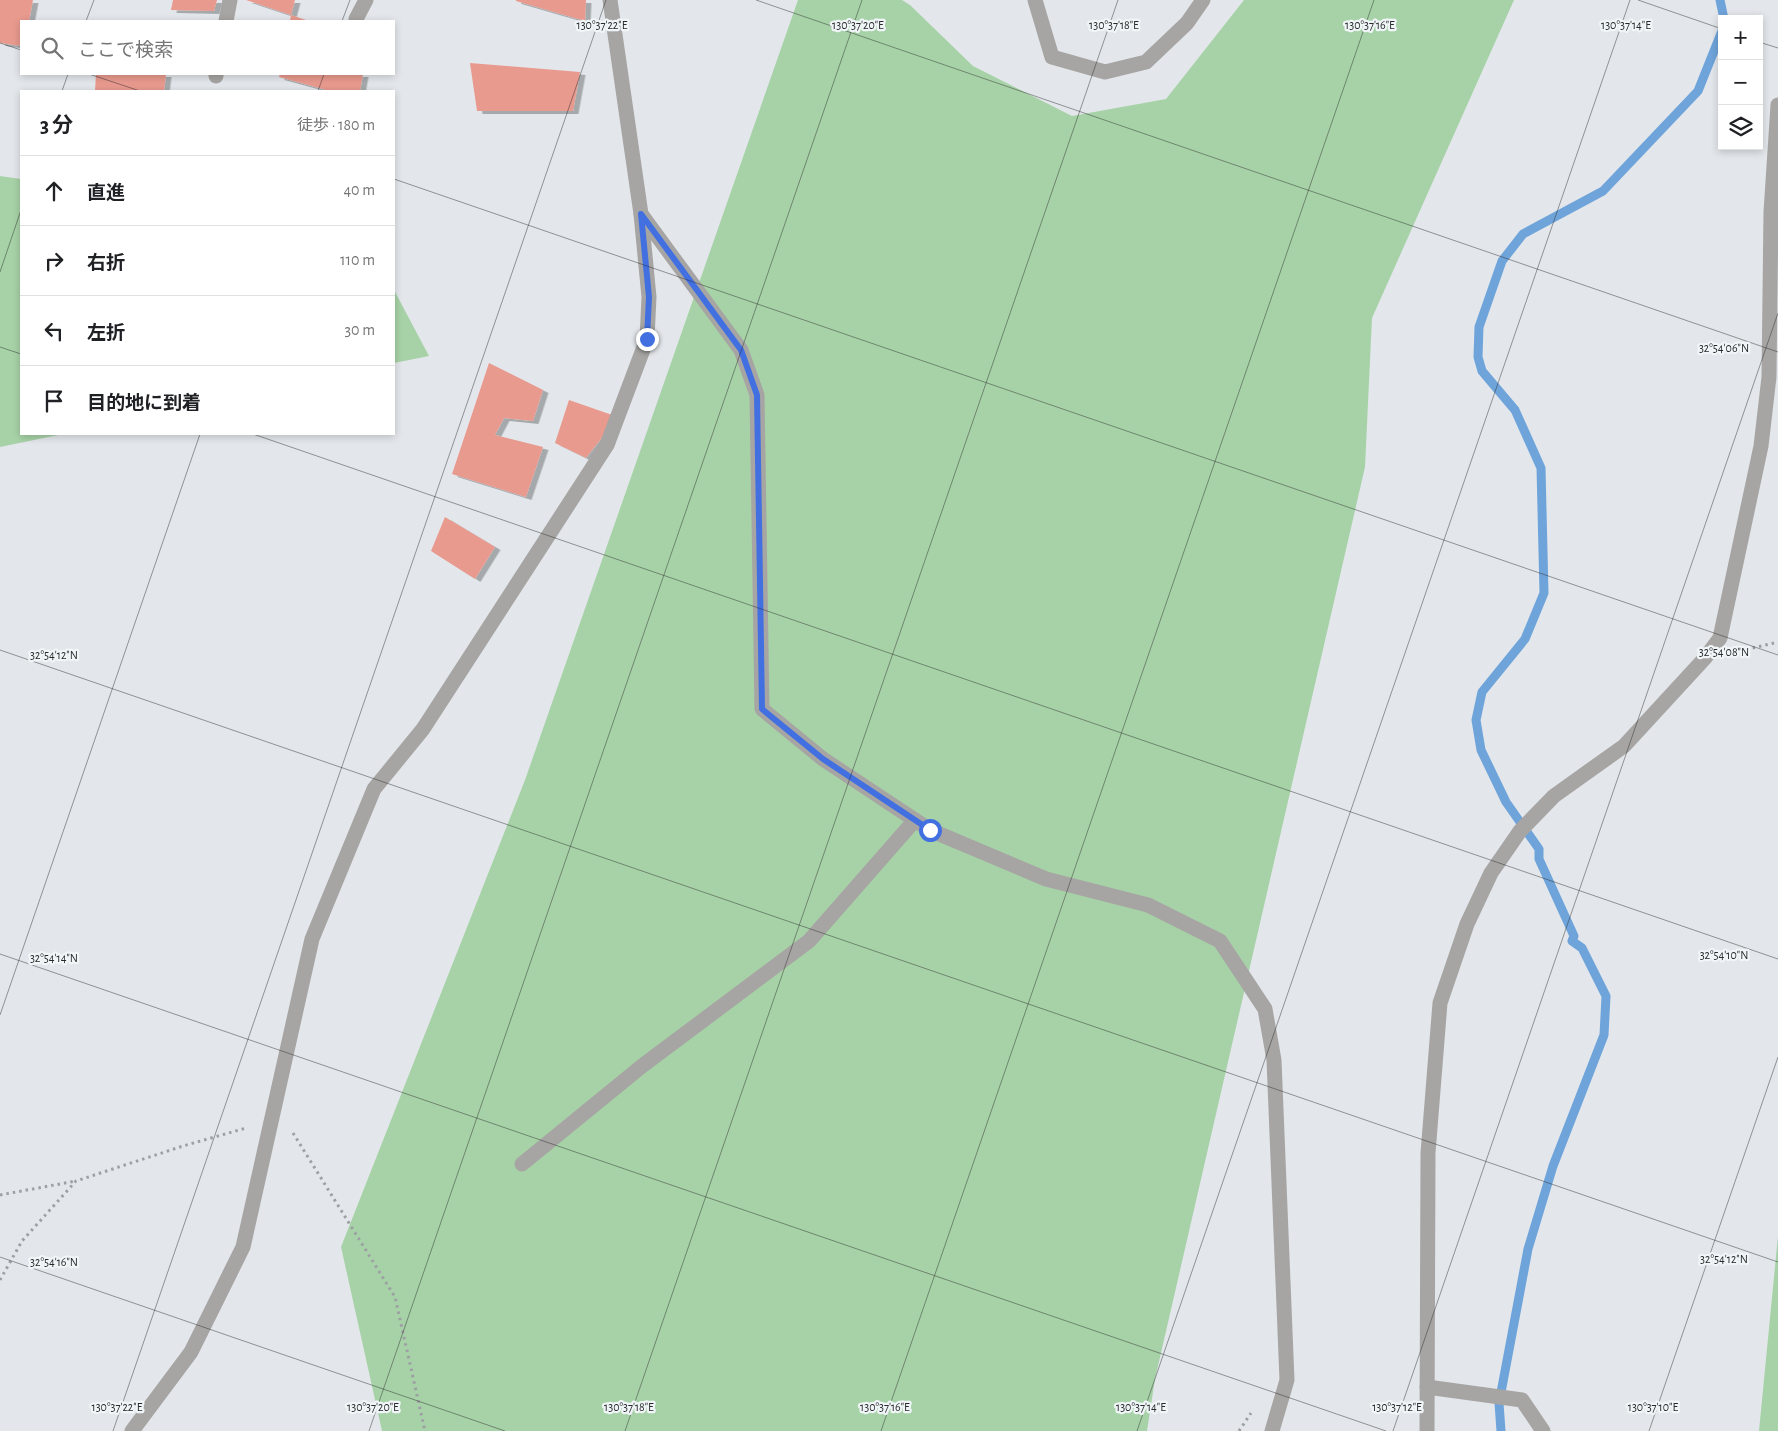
<!DOCTYPE html>
<html lang="ja">
<meta charset="utf-8">
<style>
:root{--surface:#fff;--page:#f6f6f6;--text:#202124;--muted:#757577;--line:#e0e0e0}
body{margin:0;font-family:"Alegreya Sans","Noto Sans JP",sans-serif;background:var(--page);color:var(--text)}
.controls{position:absolute;right:15px;top:15px;display:grid;overflow:hidden;border-radius:0px;box-shadow:0 2px 8px #0003}
.controls button{width:45px;height:45px;display:grid;place-items:center;padding:0;border:0;border-bottom:1px solid var(--line);background:var(--surface);color:var(--text);font:25px sans-serif}
.stop{position:absolute;width:15px;height:15px;margin:-11px;border:4px solid #4270e1;border-radius:50%;background:#fff}
.stop.end{background:#4270e1;border-color:#fff;box-shadow:0 1px 5px #0008}
.list{margin:0;padding:0;list-style:none}
h2{display:flex;justify-content:space-between;align-items:center;height:65px;margin:0;padding:0 20px;font-size:21px}
h2 small{font-size:16px;font-weight:400;color:var(--muted)}
.list li{display:grid;grid-template-columns:32px 1fr auto;gap:15px;align-items:center;box-sizing:border-box;height:70px;padding:0 20px;border-top:1px solid var(--line)}
.list b{display:block;font-size:19px;white-space:nowrap}
.list em{font-size:16px;font-style:normal;color:var(--muted)}
.icon{flex:none;width:28px;height:28px;fill:none;stroke:currentColor;stroke-width:2;stroke-linecap:round;stroke-linejoin:round}
.map{position:relative;flex:none;width:1778px;height:1431px;overflow:hidden}
.search{position:absolute;background:var(--surface);box-shadow:0 2px 8px #0003;left:20px;top:20px;width:375px;height:55px;display:flex;align-items:center;gap:12px;box-sizing:border-box;padding:0 18px;border-radius:0px;color:var(--muted);font-size:19px}
.panel{position:absolute;background:var(--surface);box-shadow:0 2px 8px #0003;left:20px;top:90px;width:375px;height:345px;border-radius:0px}
.map>svg:first-child{display:block}
</style>
<div class="map">
<svg width="1778" height="1431" viewBox="0 0 1778 1431">
<defs>
<filter id="shadow"><feDropShadow dx="5.5" dy="3" stdDeviation="0" flood-color="#0004"/></filter>
</defs>
<rect width="100%" height="100%" fill="#e3e7eb"/>
<!-- green -->
<g fill="#a7d2a7">
<polygon points="798,0 902,0 910,5 973,66 1072,116 1166,99 1244,0 1514,0 1372,318 1365,467 1155,1379 1147,1431 382,1431 341,1247 525,780"/>
<polygon points="0,176 21,179 21,434 63,434 0,447"/>
<polygon points="394,290 429,356 394,363"/>
<polygon points="1778,1236 1778,1431 1759,1431"/>
</g>
<g fill="none" stroke-linecap="round" stroke-linejoin="round">
<!-- stream -->
<g stroke="#6fa4da" stroke-width="9">
<polyline points="1720,0 1724,19"/>
<polyline points="1501,1431 1499,1403 1528,1249 1553,1166 1604,1035 1606,996 1582,948 1572,941 1574,936 1539,859 1539,849 1506,802 1481,750 1476,720 1482,692 1525,639 1544,593 1541,468 1515,410 1482,371 1478,357 1479,327 1502,261 1523,234 1603,191 1698,91 1722,31"/>
</g>
</g>
<!-- building -->
<g fill="#e99a8e" filter="url(#shadow)">
<polygon points="0,0 33,0 29,21 21,21 21,46 0,43"/>
<polygon points="173,0 217,0 214,11 171,10"/>
<polygon points="246,0 295,0 291,15"/>
<polygon points="586,0 585,21 516,1 516,0"/>
<polygon points="291,15 309,21 290,21"/>
<polygon points="470,63 580,72 573,111 477,111"/>
<polygon points="96,74 166,74 164,91 95,91"/>
<polygon points="280,74 363,74 360,91 330,91 279,77"/>
<polygon points="489,363 543,390 533,421 504,418 495,435 543,447 526,497 452,474"/>
<polygon points="569,400 618,417 586,458 555,443"/>
<polygon points="445,517 495,547 475,579 431,551"/>
</g>
<g fill="none" stroke-linecap="round" stroke-linejoin="round">
<!-- path -->
<g stroke="#9da0a3" stroke-width="3" stroke-dasharray="2.5 4" stroke-linecap="butt">
<polyline points="1740,651 1778,642"/>
<polyline points="293,1133 395,1297 425,1431"/>
<polyline points="0,1195 76,1181"/>
<polyline points="0,1280 22,1241 76,1181 183,1146 246,1128"/>
<polyline points="1239,1431 1251,1413"/>
</g>
<!-- minor -->
<g stroke="#a6a5a3" stroke-width="15">
<polyline points="1035,0 1052,57 1105,72 1146,62 1187,23 1203,0"/>
<polyline points="356,19 366,0"/>
<polyline points="226,21 230,0"/>
<polyline points="216,76 216,74"/>
<polyline points="641,214 741,350 757,395 762,709 823,759 930,830 1046,879 1148,905 1220,941 1265,1009 1274,1060 1287,1380 1272,1431"/>
<polyline points="522,1164 642,1066 809,941 915,820"/>
<polyline points="1427,1387 1522,1400 1543,1431"/>
<polyline points="132,1431 191,1352 243,1247 312,939 374,789 423,729 607,445 647,339 649,297 641,214 610,0"/>
<polyline points="1427,1431 1428,1153 1440,1003 1467,924 1491,873 1520,831 1554,796 1624,746 1705,658 1720,638 1761,446 1769,377 1771,212 1778,105"/>
</g>
</g>
<g fill="none" stroke-linecap="round" stroke-linejoin="round">
<!-- route -->
<polyline stroke="#4270e1" stroke-width="6" points="647,339 649,297 641,214 741,350 757,395 762,709 823,759 930,830"/>
</g>
<!-- ticks -->
<path fill="none" stroke="#27292a" stroke-width="1" stroke-opacity="0.45" d="M756,0L1778,352M1638,0L1722,29M86,21L94,0M342,21L350,0M1759,42L1778,48M0,43L21,50M89,74L140,91M62,91L68,74M318,91L324,74M394,179L1778,655M0,272L21,210M0,347L21,354M253,434L1778,959M0,650L1778,1262M0,954L1386,1431M0,1015L200,434M0,1257L505,1431M113,1431L606,0M369,1431L862,0M625,1431L1118,0M881,1431L1374,0M1137,1431L1630,0M1393,1431L1778,313M1649,1431L1778,1057"/>
<g font-size="12" text-anchor="middle" fill="#27292a" stroke="#f0f5f8" stroke-width="4.5" stroke-linejoin="round" paint-order="stroke">
<text x="602" y="29">130°37'22"E</text>
<text x="858" y="29">130°37'20"E</text>
<text x="1114" y="29">130°37'18"E</text>
<text x="1370" y="29">130°37'16"E</text>
<text x="1626" y="29">130°37'14"E</text>
<text x="1724" y="352">32°54'06"N</text>
<text x="1724" y="656">32°54'08"N</text>
<text x="54" y="659">32°54'12"N</text>
<text x="1724" y="959">32°54'10"N</text>
<text x="54" y="962">32°54'14"N</text>
<text x="1724" y="1263">32°54'12"N</text>
<text x="54" y="1266">32°54'16"N</text>
<text x="117" y="1411">130°37'22"E</text>
<text x="373" y="1411">130°37'20"E</text>
<text x="629" y="1411">130°37'18"E</text>
<text x="885" y="1411">130°37'16"E</text>
<text x="1141" y="1411">130°37'14"E</text>
<text x="1397" y="1411">130°37'12"E</text>
<text x="1653" y="1411">130°37'10"E</text>
</g>
</svg>
<div class="controls">
<button>+</button>
<button>−</button>
<button><svg class="icon" aria-label="layers" viewBox="0 0 24 24"><path d="M12 4l9 5-9 5-9-5zM3 14l9 5 9-5"/></svg></button>
</div>
<div class="stop" style="left:930px;top:830px"></div>
<div class="stop end" style="left:647px;top:339px"></div>
<div class="search"><svg class="icon" aria-label="search" viewBox="0 0 24 24"><circle cx="10" cy="10" r="6"/><path d="M15 15l6 6"/></svg>ここで検索</div>
<section class="panel">
<h2>3 分<small>徒歩 · 180 m</small></h2>
<ul class="list">
<li><svg class="icon" aria-label="ahead" viewBox="0 0 24 24"><path d="M12 20V5M6 11l6-6 6 6"/></svg><div><b>直進</b></div><em>40 m</em></li>
<li><svg class="icon" aria-label="right" viewBox="0 0 24 24"><path d="M7 20v-9h11M14 6l5 5-5 5"/></svg><div><b>右折</b></div><em>110 m</em></li>
<li><svg class="icon" aria-label="left" viewBox="0 0 24 24"><path d="M17 20v-9H6M10 6l-5 5 5 5"/></svg><div><b>左折</b></div><em>30 m</em></li>
<li><svg class="icon" aria-label="arrive" viewBox="0 0 24 24"><path d="M6 21V4h12l-3 4 3 4H6"/></svg><div><b>目的地に到着</b></div></li>
</ul>
</section>
</div>
